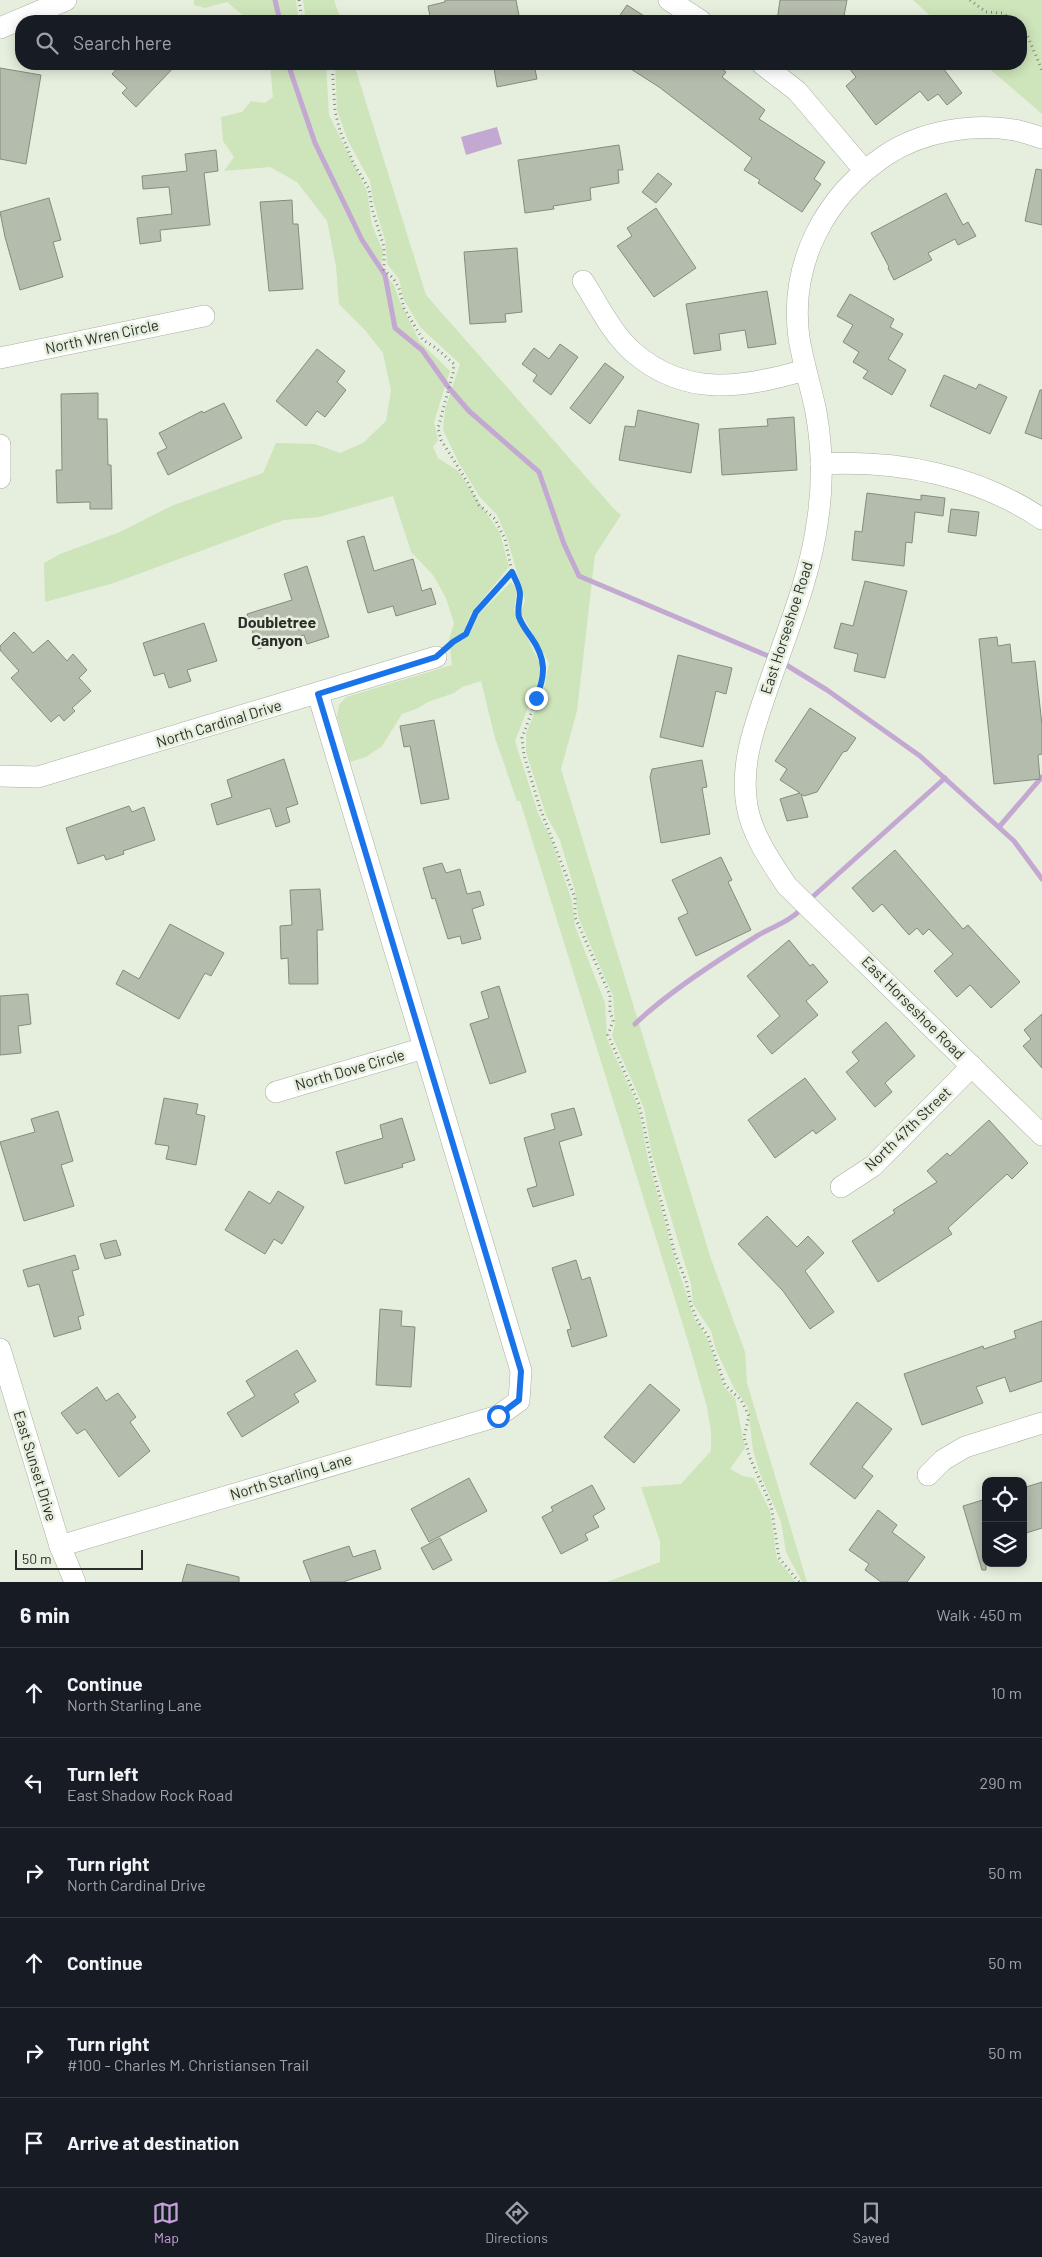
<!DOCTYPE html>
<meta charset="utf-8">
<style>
:root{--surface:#171b24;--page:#242831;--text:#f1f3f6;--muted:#9ea1a6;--line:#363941;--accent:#c2a1d5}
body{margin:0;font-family:Barlow,sans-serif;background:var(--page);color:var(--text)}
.controls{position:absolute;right:15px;bottom:15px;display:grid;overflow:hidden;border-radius:10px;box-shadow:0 2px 12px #0003}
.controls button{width:45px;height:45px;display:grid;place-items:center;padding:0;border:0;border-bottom:1px solid var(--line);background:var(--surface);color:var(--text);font:25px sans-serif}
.scale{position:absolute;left:15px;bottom:12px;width:128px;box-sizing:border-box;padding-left:5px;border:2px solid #2c2f29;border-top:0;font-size:14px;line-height:18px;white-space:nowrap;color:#2c2f29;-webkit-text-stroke:4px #e6efde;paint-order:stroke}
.stop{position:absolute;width:15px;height:15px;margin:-11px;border:4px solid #1a73e8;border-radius:50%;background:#fff}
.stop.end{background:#1a73e8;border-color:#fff;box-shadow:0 1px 5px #0008}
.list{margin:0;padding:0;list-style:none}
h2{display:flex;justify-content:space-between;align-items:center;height:65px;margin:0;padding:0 20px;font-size:21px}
h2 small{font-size:16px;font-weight:400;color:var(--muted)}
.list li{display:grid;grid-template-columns:32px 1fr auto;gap:15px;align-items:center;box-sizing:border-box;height:90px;padding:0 20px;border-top:1px solid var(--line)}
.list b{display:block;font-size:19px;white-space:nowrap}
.list p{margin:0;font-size:16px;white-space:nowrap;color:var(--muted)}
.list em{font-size:16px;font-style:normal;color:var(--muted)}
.icon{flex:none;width:28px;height:28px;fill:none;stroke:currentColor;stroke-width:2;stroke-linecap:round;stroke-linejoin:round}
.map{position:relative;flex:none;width:1042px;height:1582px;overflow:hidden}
.search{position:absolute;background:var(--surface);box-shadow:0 2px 12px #0003;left:15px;right:15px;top:15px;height:55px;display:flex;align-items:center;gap:12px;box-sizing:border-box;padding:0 18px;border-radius:20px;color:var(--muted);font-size:19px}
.sheet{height:605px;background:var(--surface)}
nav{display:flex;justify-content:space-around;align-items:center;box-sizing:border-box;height:70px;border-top:1px solid var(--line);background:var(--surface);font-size:14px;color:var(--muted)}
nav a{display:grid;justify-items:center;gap:2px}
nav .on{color:var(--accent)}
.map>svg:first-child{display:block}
</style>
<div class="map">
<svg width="1042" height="1582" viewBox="0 0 1042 1582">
<rect width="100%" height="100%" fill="#e6efde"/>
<!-- green -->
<g fill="#cee4ba">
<polygon points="194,0 296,0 299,21 250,21 227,2 205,8 194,5"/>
<polygon points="303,0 334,0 341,21 306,21"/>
<polygon points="913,0 1042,0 1042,114 984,64 1021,64 1021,21 936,21"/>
<polygon points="270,64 326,64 329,115 367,191 372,225 383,251 381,269 394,285 400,302 420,342 450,371 434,422 438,440 433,447 438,458 458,471 500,533 509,567 471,613 463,633 448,643 454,623 446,598 433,575 411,552 393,496 319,517 284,520 114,583 45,602 44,563 60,554 120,532 171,506 263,473 276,443 315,444 340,453 363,443 386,421 391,391 383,353 365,330 339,304 336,266 327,221 297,182 270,167 224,171 234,157 223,141 221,117 242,112 251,101 265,103 273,97"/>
<polygon points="335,64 354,64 426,295 614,509 621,515 595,555 577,711 561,769 711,1259 745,1352 747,1383 807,1582 802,1582 786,1552 781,1522 760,1474 753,1450 748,1407 734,1388 716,1350 711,1331 693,1304 691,1284 652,1155 644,1108 612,1036 615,1024 613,996 578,917 575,891 560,840 546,815 526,752 526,734 545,685 549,663 521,613 525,600 507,538 497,515 479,496 459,463 443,430 445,409 460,364 420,327 403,298 399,279 387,264 385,240 373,201 370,181 348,141 337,110"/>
<polygon points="511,582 517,589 514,611 540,664 538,682 515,741 538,813 551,839 572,901 575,926 605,1003 607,1039 638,1106 648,1159 674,1256 694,1318 708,1340 724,1387 735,1398 745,1448 730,1469 743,1476 754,1478 770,1511 777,1559 796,1582 607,1582 660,1562 660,1541 641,1487 681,1484 711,1451 711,1432 707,1407 691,1351 520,801 517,801 495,738 481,681 462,687 454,693 428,702 416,709 402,714 382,746 366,757 350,762 337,717 339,705 346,697 452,665 450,648 471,632 479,614"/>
</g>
<!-- water -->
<polygon fill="#c3a8d2" points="497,127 502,144 466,155 461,137"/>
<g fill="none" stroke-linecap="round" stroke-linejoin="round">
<!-- stream -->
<g stroke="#c3a8d2" stroke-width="5">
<polyline points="275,0 280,21"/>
<polyline points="288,64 315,143 362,240 385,275 395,328 422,350 449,388 469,411 539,472 564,544 579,576 773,658"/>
<polyline points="783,663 827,690 920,756 1014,841 1042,879"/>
<polyline points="999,827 1042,777"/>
<polyline points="808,901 945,778"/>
<path d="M635,1024C668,992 718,960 757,936C773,926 790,922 802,908"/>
</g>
</g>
<!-- building -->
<g fill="#b4bcad" stroke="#848c7d">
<polygon points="445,0 516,0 520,21 431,21 428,6 445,2"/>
<polygon points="780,0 847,0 843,21 827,21 798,17 797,21 777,21"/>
<polygon points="627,5 652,21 616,21"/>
<polygon points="121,64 177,64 136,107 122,93 127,88 112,74"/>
<polygon points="505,64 534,64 537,79 497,87 494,68 505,66"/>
<polygon points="623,64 716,64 726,72 722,77 765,110 759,119 825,162 814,179 821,184 802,212 758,183 760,180 744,170 752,158 659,87"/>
<polygon points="846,64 940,64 962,93 947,105 938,94 928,101 920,91 876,125 846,86 856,77"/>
<polygon points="0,68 41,75 26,164 0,159"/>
<polygon points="619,145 623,170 618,170 619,183 590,188 591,200 553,206 554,209 525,213 518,160"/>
<polygon points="216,150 218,171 204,173 210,225 160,230 161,241 140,244 137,218 172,214 169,187 143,189 142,176 187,171 185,154"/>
<polygon points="1036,169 1042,170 1042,225 1025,221"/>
<polygon points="658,173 672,184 656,203 642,192"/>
<polygon points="946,193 963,225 968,222 976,236 958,245 955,239 928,253 932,260 894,280 888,268 889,267 871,233"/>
<polygon points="49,198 61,240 53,242 63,277 20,290 5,237 0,212"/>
<polygon points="292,200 293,224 298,224 303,289 269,291 260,202"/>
<polygon points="656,208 696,268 654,297 617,246 632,236 627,228"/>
<polygon points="517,248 522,312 505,314 506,322 470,324 464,252"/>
<polygon points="767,291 776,344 748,348 745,330 719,334 721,350 694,354 686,304"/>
<polygon points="850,294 894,319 890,327 903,334 888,359 906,370 892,395 863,378 868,371 853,362 859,352 843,342 853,325 837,316"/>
<polygon points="560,344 578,357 551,395 533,381 537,375 522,364 534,348 549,359"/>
<polygon points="317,349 345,371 337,382 346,390 325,417 317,411 306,426 276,401"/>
<polygon points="605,363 624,377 590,424 570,408"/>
<polygon points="944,375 976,389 979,384 1007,397 990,434 930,406"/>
<polygon points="1040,390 1042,390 1042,439 1025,433"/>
<polygon points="98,393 98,419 107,419 108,465 111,465 112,509 90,509 90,502 57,503 56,470 62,470 61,394"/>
<polygon points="224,403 242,438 168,475 157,453 167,448 159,433 202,411 203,413"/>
<polygon points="638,410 699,424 691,473 619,460 625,426 635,427"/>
<polygon points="794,417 797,470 722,475 719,429 768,426 767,419"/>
<polygon points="867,493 921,500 921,495 945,498 943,516 915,512 912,543 906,542 904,566 852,560 855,531 862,532"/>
<polygon points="951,509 979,512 976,536 948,532"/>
<polygon points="364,536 374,571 413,559 422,591 431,588 436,604 396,616 393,606 368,613 347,541"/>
<polygon points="307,566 329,637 307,644 304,635 258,649 247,614 292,600 284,574"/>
<polygon points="865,581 907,591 885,678 854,671 858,654 834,648 841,623 853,626"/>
<polygon points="204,623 217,661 187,670 191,681 169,688 164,673 154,676 143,643"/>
<polygon points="14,632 33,653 48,640 67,661 73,654 87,670 79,678 91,691 72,708 75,711 64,721 59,715 51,722 11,678 19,671 0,650 0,646"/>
<polygon points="997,637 998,646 1010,644 1012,663 1035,661 1042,725 1042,754 1038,755 1040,779 994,784 979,639"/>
<polygon points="678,655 732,668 726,694 716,691 703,747 660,737"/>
<polygon points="810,708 856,738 847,751 843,752 817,792 804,796 801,794 808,817 787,821 780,799 800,793 780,780 787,769 775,761"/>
<polygon points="434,720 449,799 421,804 410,746 404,747 400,726"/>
<polygon points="284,759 298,804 286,808 290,822 276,827 270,808 217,825 211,804 232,797 227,780"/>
<polygon points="702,760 707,787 702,788 710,834 661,843 650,777 652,769"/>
<polygon points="129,806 132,812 144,807 155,840 123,851 124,854 106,860 104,855 78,864 66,828"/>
<polygon points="895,850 963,929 968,925 1020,982 991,1008 970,985 957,997 934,971 953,954 929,929 923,935 917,928 909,935 882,904 873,912 852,888"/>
<polygon points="721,857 732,880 728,882 751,930 696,956 678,918 688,913 672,880"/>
<polygon points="442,863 446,873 460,869 467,894 480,891 484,905 472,909 481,939 462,944 460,936 448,939 435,898 432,899 423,868"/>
<polygon points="320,889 323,930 317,930 318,984 289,984 288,958 281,959 280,926 292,925 290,890"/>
<polygon points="170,924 224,953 211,976 205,973 179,1019 116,984 123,970 139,979"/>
<polygon points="789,940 810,966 813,964 828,982 806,1001 818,1015 772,1054 757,1036 780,1016 747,976"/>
<polygon points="499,986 526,1072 490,1084 470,1024 489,1018 481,992"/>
<polygon points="28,994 31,1024 18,1026 21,1053 0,1055 0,996"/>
<polygon points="1042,1014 1042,1068 1023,1046 1031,1039 1024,1030"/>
<polygon points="886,1022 915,1056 885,1083 892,1092 875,1107 846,1072 859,1061 852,1052"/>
<polygon points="805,1078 836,1119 816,1134 813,1130 775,1158 748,1120"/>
<polygon points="164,1098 198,1104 196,1114 205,1116 196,1165 166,1159 169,1146 155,1144"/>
<polygon points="574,1108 582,1135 559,1142 574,1195 533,1207 527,1189 537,1186 524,1138 555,1129 551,1114"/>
<polygon points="58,1111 73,1161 61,1165 74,1206 24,1221 0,1142 35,1132 31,1119"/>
<polygon points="402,1118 415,1160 402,1164 403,1167 345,1184 336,1152 383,1138 380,1125"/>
<polygon points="989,1120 1028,1163 1012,1179 1007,1174 948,1228 952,1234 878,1282 852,1241 895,1213 893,1210 937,1182 927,1171 947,1153 950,1156"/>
<polygon points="249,1191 270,1204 278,1191 304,1207 282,1244 274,1239 265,1254 225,1230"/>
<polygon points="767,1216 797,1247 808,1236 824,1253 805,1271 834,1312 810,1329 783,1291 738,1244"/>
<polygon points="116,1240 121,1255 105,1259 100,1244"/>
<polygon points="75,1255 79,1269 72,1271 84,1315 78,1317 81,1329 54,1337 39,1284 28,1287 23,1270"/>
<polygon points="576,1260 582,1280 590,1277 607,1336 572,1347 567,1330 571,1329 552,1268"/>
<polygon points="380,1309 402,1311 401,1326 415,1327 411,1387 376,1385"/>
<polygon points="1042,1321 1042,1381 1010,1392 1005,1377 976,1387 983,1403 922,1425 904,1374 983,1346 984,1349 1016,1338 1014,1331"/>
<polygon points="297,1350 316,1381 294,1394 299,1402 242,1437 227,1413 255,1396 246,1381"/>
<polygon points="650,1384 680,1410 634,1463 604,1437"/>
<polygon points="97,1387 106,1401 118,1393 136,1417 130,1422 150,1451 119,1477 85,1429 77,1434 61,1413"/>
<polygon points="857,1402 892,1429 862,1467 873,1476 855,1499 810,1464"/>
<polygon points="469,1478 487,1511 429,1542 411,1509"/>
<polygon points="1042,1482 1042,1528 1023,1534 1023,1488"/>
<polygon points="592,1485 605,1509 593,1516 599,1527 585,1534 588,1540 561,1554 542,1517 553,1511 551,1507"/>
<polygon points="986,1499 986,1570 982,1570 963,1506"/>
<polygon points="878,1510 897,1525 892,1532 925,1557 907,1582 881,1582 865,1570 869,1564 849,1550"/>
<polygon points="440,1538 452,1560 433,1570 421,1548"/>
<polygon points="349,1546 353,1557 375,1550 381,1569 343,1582 311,1582 303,1561"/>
<polygon points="187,1564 239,1577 239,1582 182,1582"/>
</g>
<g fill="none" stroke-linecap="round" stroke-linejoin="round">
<defs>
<g id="minor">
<polyline points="669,0 701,21"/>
<polyline points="0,28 66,0"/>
<polyline points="762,64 797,91 864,170"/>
<path d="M1042,138C1033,135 1024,132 1015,130C973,123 922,131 886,155C825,196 789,263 799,338C803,363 811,387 816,412C822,446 823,483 818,517C811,576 786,634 767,690C754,728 740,765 747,806C752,835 771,862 787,886L1042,1135"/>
<path d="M583,281C598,304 612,334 633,352C686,398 743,388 805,370"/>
<polyline points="0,358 204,316"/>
<polyline points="0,445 0,478"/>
<path d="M821,464C898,460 977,475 1042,519"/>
<polyline points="0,776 38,777 436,657"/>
<polyline points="276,1092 424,1048"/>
<polyline points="841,1187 873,1166 972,1066"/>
<polyline points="0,1349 60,1546 75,1582"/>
<polyline points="928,1475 943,1460 965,1447 1042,1423"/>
<polyline points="60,1546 498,1416 519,1401 521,1371 318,694"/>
</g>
</defs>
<!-- minor casing -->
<use href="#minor" stroke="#a8b0a0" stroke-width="22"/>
<!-- path -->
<g stroke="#83897d" stroke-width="3" stroke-dasharray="1 4" stroke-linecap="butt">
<polyline points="299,0 302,21"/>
<polyline points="970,0 986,12 1002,13 1014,21"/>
<polyline points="1021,29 1028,37 1042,70"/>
<polyline points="332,64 335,111 340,131 354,164 369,189 372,209 384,247 384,270 393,278 399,288 404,308 423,340 436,348 454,364 453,373 438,428 441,440 468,483 479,505 495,519 505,539 512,572 520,592 518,612 522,624 542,656 544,668 542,684 522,738 524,755 540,808 575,898 575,917 610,995 610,1011 613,1021 608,1035 639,1104 654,1174 675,1254 686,1281 691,1305 698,1322 708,1336 725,1385 741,1400 749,1416 744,1437 750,1458 771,1505 779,1558 799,1582"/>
<polyline points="448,646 466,634 476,612 512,572"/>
</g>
<!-- minor -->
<use href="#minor" stroke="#fff" stroke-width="21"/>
</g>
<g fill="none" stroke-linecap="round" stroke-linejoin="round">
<!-- route -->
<path stroke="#1a73e8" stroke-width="6" d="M498,1416L519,1400L521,1371L318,694L436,657L453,642L466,634L476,612L512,572C515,579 520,587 520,594C520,602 517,609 519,617C522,625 526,630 531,637C546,658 546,675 536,698"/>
</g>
<g text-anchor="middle" stroke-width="5" stroke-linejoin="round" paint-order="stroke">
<!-- street labels -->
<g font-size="15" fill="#2c2f29" stroke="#e6efde">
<text transform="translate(102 337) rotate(-12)" y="5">North Wren Circle</text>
<text transform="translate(787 628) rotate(-72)" y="5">East Horseshoe Road</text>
<text transform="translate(219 724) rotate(-17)" y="5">North Cardinal Drive</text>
<text transform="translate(913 1008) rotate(45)" y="5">East Horseshoe Road</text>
<text transform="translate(350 1070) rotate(-16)" y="5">North Dove Circle</text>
<text transform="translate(908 1129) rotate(-44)" y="5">North 47th Street</text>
<text transform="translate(35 1466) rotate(73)" y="5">East Sunset Drive</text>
<text transform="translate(291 1477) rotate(-17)" y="5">North Starling Lane</text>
</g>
<!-- neighbourhood labels -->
<g font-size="16" font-weight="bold" fill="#2c2f29" stroke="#e6efde">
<text x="277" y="628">Doubletree<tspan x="277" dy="18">Canyon</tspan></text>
</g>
</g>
</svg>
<div class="controls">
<button><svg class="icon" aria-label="locate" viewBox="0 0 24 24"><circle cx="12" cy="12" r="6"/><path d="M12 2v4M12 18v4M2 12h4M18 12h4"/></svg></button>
<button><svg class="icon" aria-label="layers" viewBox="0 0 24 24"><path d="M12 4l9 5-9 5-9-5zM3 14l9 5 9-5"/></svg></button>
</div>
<div class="scale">50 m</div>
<div class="stop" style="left:498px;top:1416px"></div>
<div class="stop end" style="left:536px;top:698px"></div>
<div class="search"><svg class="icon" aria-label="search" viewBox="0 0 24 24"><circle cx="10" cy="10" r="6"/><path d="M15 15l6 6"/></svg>Search here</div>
</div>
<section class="sheet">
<h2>6 min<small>Walk · 450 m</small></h2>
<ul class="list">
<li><svg class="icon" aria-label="ahead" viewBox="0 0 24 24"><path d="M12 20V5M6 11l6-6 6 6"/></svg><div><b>Continue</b><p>North Starling Lane</p></div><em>10 m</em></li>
<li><svg class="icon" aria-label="left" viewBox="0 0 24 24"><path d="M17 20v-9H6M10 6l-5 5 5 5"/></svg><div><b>Turn left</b><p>East Shadow Rock Road</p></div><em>290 m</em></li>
<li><svg class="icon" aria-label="right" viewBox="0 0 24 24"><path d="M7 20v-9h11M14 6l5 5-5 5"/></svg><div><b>Turn right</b><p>North Cardinal Drive</p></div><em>50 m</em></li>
<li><svg class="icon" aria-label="ahead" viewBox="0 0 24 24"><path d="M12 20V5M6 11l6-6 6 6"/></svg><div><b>Continue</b></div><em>50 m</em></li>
<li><svg class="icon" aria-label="right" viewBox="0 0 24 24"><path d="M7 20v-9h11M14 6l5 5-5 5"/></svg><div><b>Turn right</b><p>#100 - Charles M. Christiansen Trail</p></div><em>50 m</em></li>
<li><svg class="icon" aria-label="arrive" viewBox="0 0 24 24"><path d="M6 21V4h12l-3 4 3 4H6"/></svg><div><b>Arrive at destination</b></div></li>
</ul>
</section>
<nav>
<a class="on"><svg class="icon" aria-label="map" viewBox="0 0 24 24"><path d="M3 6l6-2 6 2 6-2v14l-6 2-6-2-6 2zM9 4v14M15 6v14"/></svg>Map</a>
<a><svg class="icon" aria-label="directions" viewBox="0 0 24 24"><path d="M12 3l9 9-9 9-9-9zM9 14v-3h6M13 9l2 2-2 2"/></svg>Directions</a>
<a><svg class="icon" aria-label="saved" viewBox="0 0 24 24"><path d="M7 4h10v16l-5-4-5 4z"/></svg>Saved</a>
</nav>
